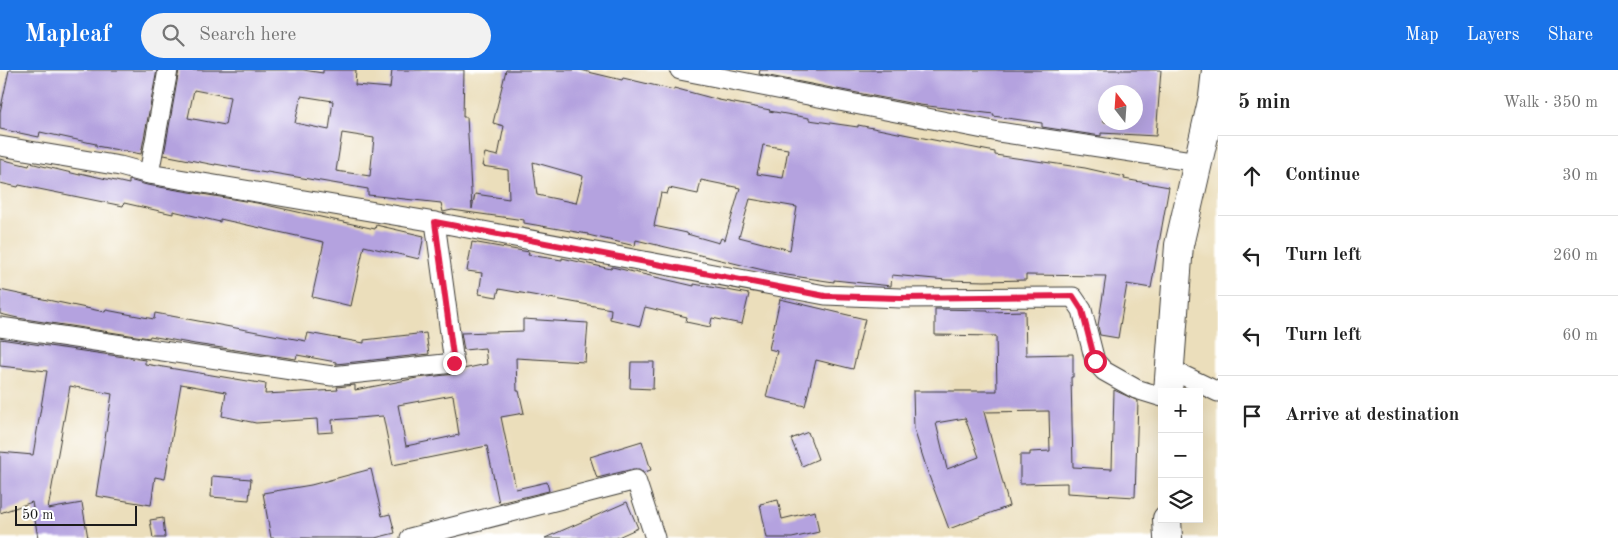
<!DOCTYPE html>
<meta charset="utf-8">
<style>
:root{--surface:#fff;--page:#f2f2f2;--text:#222;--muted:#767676;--line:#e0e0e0;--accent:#1a73e8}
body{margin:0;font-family:"Old Standard TT",serif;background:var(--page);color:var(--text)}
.controls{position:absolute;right:15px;bottom:15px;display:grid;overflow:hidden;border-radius:0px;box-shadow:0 5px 20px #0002}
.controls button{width:45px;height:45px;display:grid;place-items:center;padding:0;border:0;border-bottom:1px solid var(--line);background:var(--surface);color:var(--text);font:25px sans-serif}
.compass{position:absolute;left:1098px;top:15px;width:45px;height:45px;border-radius:50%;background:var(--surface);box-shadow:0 5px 20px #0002;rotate:343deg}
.scale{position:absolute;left:15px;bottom:12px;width:122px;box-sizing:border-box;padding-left:5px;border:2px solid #1c1c1c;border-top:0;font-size:14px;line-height:18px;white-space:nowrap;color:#1c1c1c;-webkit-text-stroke:4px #fff;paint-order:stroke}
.stop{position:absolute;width:15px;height:15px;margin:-11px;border:4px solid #e11d48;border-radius:50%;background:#fff}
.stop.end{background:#e11d48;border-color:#fff;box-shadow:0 1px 5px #0008}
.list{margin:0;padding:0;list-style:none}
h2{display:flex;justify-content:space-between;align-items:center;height:65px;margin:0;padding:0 20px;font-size:21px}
h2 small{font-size:16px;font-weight:400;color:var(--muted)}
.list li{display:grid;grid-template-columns:32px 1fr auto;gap:15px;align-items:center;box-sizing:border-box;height:80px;padding:0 20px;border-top:1px solid var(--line)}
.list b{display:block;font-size:19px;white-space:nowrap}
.list em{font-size:16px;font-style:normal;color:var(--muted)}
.icon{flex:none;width:28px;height:28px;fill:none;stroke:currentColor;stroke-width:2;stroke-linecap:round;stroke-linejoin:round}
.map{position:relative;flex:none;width:1218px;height:468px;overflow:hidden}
header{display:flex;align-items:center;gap:30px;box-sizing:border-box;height:70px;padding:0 25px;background:var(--accent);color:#fff}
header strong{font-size:24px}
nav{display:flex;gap:28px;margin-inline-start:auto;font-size:18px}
.search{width:350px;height:45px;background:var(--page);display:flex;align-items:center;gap:12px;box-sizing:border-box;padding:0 18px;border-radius:28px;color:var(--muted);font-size:19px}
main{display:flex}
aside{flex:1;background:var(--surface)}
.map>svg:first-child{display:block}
</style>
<header>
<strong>Mapleaf</strong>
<div class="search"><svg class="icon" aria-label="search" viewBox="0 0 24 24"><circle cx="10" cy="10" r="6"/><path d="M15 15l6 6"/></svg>Search here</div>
<nav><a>Map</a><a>Layers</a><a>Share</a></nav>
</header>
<main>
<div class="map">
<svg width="1218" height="468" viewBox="0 0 1218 468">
<rect width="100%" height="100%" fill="#fff"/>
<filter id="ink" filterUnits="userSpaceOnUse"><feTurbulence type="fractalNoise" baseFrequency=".02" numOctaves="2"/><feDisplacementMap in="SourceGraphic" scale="10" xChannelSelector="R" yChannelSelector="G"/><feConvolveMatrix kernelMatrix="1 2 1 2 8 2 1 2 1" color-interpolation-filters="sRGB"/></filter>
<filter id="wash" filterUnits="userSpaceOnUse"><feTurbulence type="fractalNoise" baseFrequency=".0096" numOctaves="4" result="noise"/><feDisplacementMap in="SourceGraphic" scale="20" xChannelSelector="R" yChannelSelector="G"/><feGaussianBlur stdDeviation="1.12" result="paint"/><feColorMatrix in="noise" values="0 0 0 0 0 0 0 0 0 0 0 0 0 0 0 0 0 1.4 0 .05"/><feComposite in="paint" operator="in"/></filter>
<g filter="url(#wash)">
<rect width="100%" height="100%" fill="#ebdebb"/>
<g id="blocks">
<!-- building -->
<g fill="#b4a2df" fill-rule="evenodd">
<polygon points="9,0 157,0 141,84 96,76 96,74 40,62 39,67 0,59 0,42"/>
<path d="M179,0H303L323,3V0H356L355,15L390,18L392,0H464L463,47H467L472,139L475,124L509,129L508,100L482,96L485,83L498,86L504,56L493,53L506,0H580L622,10L623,8L674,20V18L719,30L770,40L769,41L809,48V50L858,57V55L888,61L995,82V85L1085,98L1125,107L1124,109L1169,117L1151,218L1127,214L1118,268L1100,265L1098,256L1106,206L1026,205V210L985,211L946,210L892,205L891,216L834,210V212L780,204L636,170L635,176L588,165V164L524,153V150L452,140L443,142L441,133L368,125V119L267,102L266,103L215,94V95L164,85ZM194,20L230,27L225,55L188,48ZM301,26L333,31L329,60L295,53ZM342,63L374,68L370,106L336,101ZM763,75L788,79L783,108L757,104ZM533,92L583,106L576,133L537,125ZM701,110L740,118L725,170L721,168L719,173L687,164V163L654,156L661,123L667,124L669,118L698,124ZM750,129L797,137L790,180L739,167Z"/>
<path d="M760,0H1161L1156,66L1101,63V66L1042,57V53L993,46L994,44L920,35L759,4ZM1106,22H1136V52H1103Z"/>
<polygon points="0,89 29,96 30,93 80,105 80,103 129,114 129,110 147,115 257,133 375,159 376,155 424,166 419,189 364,176 351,236 312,227 324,172 220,149 220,152 173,141 173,144 124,133 123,136 19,115 18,117 0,113"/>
<polygon points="472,172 529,182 528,185 562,190 562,188 611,199 612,197 694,216 694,214 749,224 742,254 712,248 710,257 686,252 687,247 645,237 640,256 610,249 611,239 499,219 497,227 479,224 482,203 467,201"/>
<polygon points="0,220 105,242 106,240 154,249 155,243 306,271 308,263 364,273 364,270 426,263 429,284 336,294 336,292 297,285 296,289 195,274 150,266 149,268 18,248 0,244"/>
<polygon points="780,229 865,249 853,299 816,290 805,336 766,327 777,281 769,279"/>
<path d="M935,239L988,240V242L1025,241L1026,285L1073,284V307H1071L1073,397L1112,399L1114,320L1138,331L1135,427L1067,423V413L1020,414V385H1030V382L1050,381L1049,341L984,342L1009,436L949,459L929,406L914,359L913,321H997L996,266L935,265ZM965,348L979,387L947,399L936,353Z"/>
<path d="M523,249L588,253L585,292L516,288L517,321H519L524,343L501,347L516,419L547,412L549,421L499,433L487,376L393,395L383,346L332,350L333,362L318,363L317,349L256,353L222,346L226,322L181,314L165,409L155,407L151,435L96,426L112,324L70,316L48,439L82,433L88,468H38L32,432L0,443V382L33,385L47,301L0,296V269L145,290V294L266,314L265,324L338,320L337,317L355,315V320L417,308L456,304L463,299L487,294L485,278L464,280L461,263L523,261ZM453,325L459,365L406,376L398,335Z"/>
<polygon points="631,292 654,292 653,319 630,318"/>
<polygon points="808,362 818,389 802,396 791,369"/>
<polygon points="642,371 651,400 644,402 639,399 633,399 597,408 590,387"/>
<polygon points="371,399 382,446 390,444 395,463 375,468 271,468 263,423 311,415"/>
<polygon points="212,406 251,409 249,430 211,427"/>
<polygon points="778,430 782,449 815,441 819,462 792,468 767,468 760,434"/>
<polygon points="627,432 638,458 616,468 545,468"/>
<polygon points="163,448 165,468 153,468 150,450"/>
</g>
</g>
</g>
<g filter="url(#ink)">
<use href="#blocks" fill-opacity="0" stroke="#3b3934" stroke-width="1"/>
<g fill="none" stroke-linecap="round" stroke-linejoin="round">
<defs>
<g id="minor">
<polyline points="680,0 999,62 1198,92"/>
<polyline points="0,76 120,96 149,104 435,152 825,225 900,228 1073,227 1082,240 1095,291 1104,301 1136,319 1162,327"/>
<polyline points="149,104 168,0"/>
<polyline points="0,257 332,306 454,293 435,152"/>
<polyline points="1170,299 1218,322"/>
<polyline points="410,468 636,410 655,468"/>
</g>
<g id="primary">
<polyline points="1168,322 1179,175 1213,27 1216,0"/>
<polyline points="1167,449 1168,468"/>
</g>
</defs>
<!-- minor casing -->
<use href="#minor" stroke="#3b3934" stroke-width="21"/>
<!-- primary casing -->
<use href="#primary" stroke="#3b3934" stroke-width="30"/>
<!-- minor -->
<use href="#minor" stroke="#fff" stroke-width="19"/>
<!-- primary -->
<use href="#primary" stroke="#fff" stroke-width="28"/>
</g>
</g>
<g fill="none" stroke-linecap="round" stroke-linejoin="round" filter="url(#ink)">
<!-- route -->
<polyline stroke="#e11d48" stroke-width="6" points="454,293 435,152 825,226 900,228 1073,226 1082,240 1095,291"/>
</g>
</svg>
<div class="controls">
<button>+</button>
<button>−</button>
<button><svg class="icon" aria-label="layers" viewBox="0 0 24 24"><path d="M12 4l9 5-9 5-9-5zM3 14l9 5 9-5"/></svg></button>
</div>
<svg class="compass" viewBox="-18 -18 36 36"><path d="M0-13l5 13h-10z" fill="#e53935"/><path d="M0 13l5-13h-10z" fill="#767676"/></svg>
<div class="scale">50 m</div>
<div class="stop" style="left:1095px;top:291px"></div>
<div class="stop end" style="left:454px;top:293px"></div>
</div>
<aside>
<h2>5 min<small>Walk · 350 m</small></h2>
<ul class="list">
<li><svg class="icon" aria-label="ahead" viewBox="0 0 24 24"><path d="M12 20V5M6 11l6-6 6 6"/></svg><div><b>Continue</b></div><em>30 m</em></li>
<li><svg class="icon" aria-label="left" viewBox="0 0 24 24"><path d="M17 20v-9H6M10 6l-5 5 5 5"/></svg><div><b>Turn left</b></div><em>260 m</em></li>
<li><svg class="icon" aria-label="left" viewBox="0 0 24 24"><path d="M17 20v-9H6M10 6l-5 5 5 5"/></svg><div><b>Turn left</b></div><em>60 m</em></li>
<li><svg class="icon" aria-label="arrive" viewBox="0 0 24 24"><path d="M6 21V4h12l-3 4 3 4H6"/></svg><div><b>Arrive at destination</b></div></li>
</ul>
</aside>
</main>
